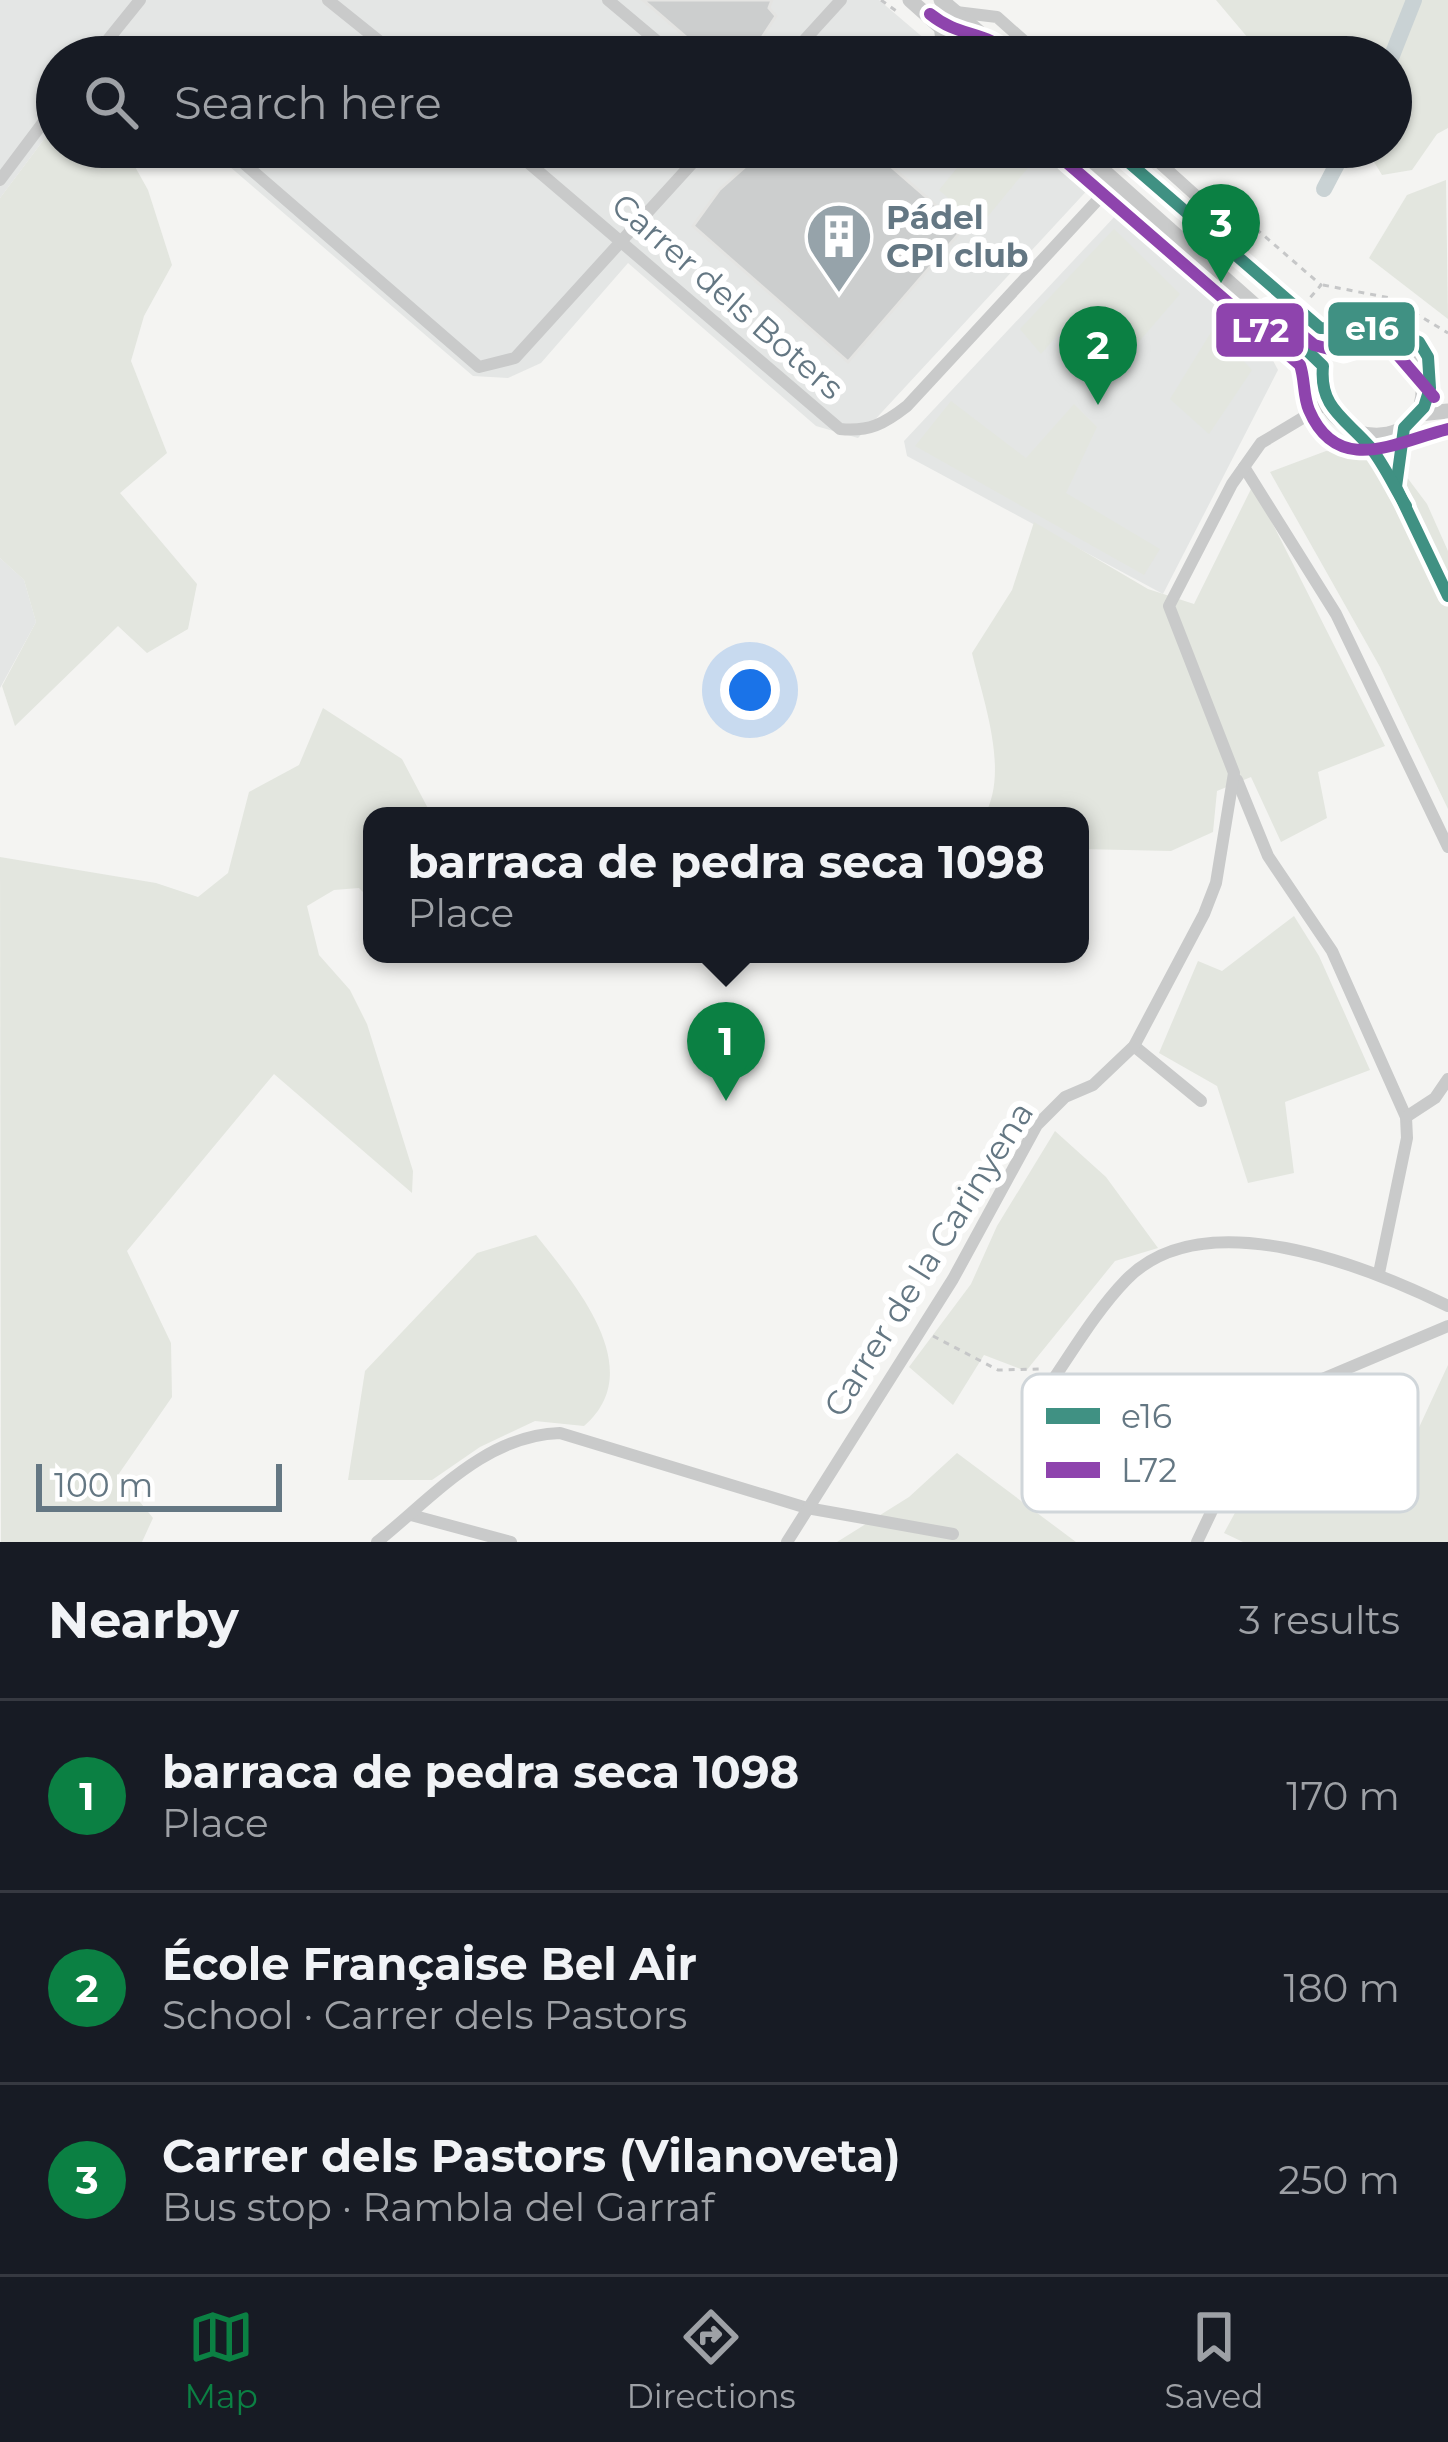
<!DOCTYPE html>
<meta charset="utf-8">
<style>
:root{--surface:#171b24;--page:#20242c;--text:#f1f3f6;--muted:#9ea1a6;--line:#363941;--accent:#0b8043}
body{margin:0;font-family:Montserrat,sans-serif;background:var(--page);color:var(--text)}
.scale{position:absolute;left:36px;bottom:30px;width:246px;box-sizing:border-box;padding-left:12px;border:6px solid #647783;border-top:0;font-size:33px;line-height:42px;white-space:nowrap;color:#647783;-webkit-text-stroke:9px #fff;paint-order:stroke}
.you{position:absolute;left:750px;top:690px;width:42px;height:42px;margin:-30px;border:9px solid #fff;border-radius:50%;background:#1a73e8;box-shadow:0 0 0 18px #1a73e833}
.badge{display:grid;place-items:center;width:78px;height:78px;border-radius:50%;background:var(--accent);color:#fff;font-size:39px;font-weight:700}
.pin{position:absolute;translate:-50% -99px;filter:drop-shadow(0 3px 6px #0008)}
.pin::after{content:'';position:absolute;top:63px;width:42px;height:36px;background:inherit;clip-path:polygon(0 0,100% 0,50% 100%)}
.popup{position:absolute;left:363px;top:807px;width:726px;height:156px;box-sizing:border-box;display:grid;place-content:center;border-radius:24px;background:var(--surface);filter:drop-shadow(0 3px 9px #0005);font-size:39px;white-space:nowrap;color:var(--muted)}
.popup b{font-size:45px;color:var(--text)}
.popup::after{content:'';position:absolute;left:50%;top:100%;margin-left:-24px;border:24px solid transparent;border-top-color:var(--surface)}
.list{margin:0;padding:0;list-style:none}
h2{display:flex;justify-content:space-between;align-items:center;height:156px;margin:0;padding:0 48px;font-size:51px}
h2 small{font-size:39px;font-weight:400;color:var(--muted)}
.list li{display:grid;grid-template-columns:78px 1fr auto;gap:36px;align-items:center;box-sizing:border-box;height:192px;padding:0 48px;border-top:3px solid var(--line)}
.list b{display:block;font-size:45px;white-space:nowrap}
.list p{margin:0;font-size:39px;white-space:nowrap;color:var(--muted)}
.list em{font-size:39px;font-style:normal;color:var(--muted)}
.icon{flex:none;width:66px;height:66px;fill:none;stroke:currentColor;stroke-width:2;stroke-linecap:round;stroke-linejoin:round}
.map{position:relative;flex:none;width:1448px;height:1542px;overflow:hidden}
.search{position:absolute;background:var(--surface);box-shadow:0 3px 9px #0004;left:36px;right:36px;top:36px;height:132px;display:flex;align-items:center;gap:30px;box-sizing:border-box;padding:0 42px;border-radius:66px;color:var(--muted);font-size:45px}
.sheet{height:732px;background:var(--surface)}
nav{display:flex;justify-content:space-around;align-items:center;box-sizing:border-box;height:168px;border-top:3px solid var(--line);background:var(--surface);font-size:33px;color:var(--muted)}
nav a{display:grid;justify-items:center;gap:6px}
nav .on{color:var(--accent)}
.map>svg:first-child{display:block}
</style>
<div class="map">
<svg width="1448" height="1542" viewBox="0 0 1448 1542">
<rect width="100%" height="100%" fill="#f4f4f2"/>
<!-- built -->
<g fill="#e4e6e5">
<polygon points="0,0 879,0 946,57 57,57 57,122 0,198"/>
<polygon points="207,147 1050,147 1093,184 858,438 816,426 628,263 541,363 508,378 473,376"/>
<polygon points="1117,214 1267,349 1278,370 1163,594 907,456 904,441"/>
<polygon points="0,558 24,580 36,622 0,688"/>
</g>
<!-- green -->
<g fill="#e3e6df">
<polygon points="1216,0 1448,0 1448,128 1437,134 1412,170 1382,175 1365,147 1391,147 1391,57 1264,57"/>
<polygon points="57,122 57,147 124,147 148,190 172,265 144,316 131,361 167,453 120,493 197,584 188,629 147,653 118,626 15,726 2,686 36,622 24,580 0,558 0,198"/>
<polygon points="974,147 1023,147 1036,158 980,226 939,190"/>
<polygon points="1446,180 1448,319 1369,258 1407,195"/>
<polygon points="1114,229 1180,294 1124,359 1073,317 1041,354 1020,329"/>
<polygon points="1213,329 1252,370 1209,434 1170,399"/>
<polygon points="951,401 1026,458 1074,404 1097,427 1066,493 1160,549 1144,575 915,446"/>
<polygon points="1326,451 1391,456 1427,504 1448,551 1448,809 1380,667 1270,472"/>
<path d="M1253,485L1385,746L1318,772L1327,818L1281,842L1251,777L1217,791L1213,832L1171,851L1080,849V816H984C1010,772 983,700 972,653L1012,590L1034,522L1148,589L1194,604Z"/>
<polygon points="323,708 402,759 432,816 372,816 372,901 359,888 334,890 307,906 319,955 350,990 367,1024 413,1171 412,1193 274,1074 127,1251 171,1343 172,1397 118,1475 153,1518 142,1542 1,1542 0,857 156,883 198,897 228,873 249,792 299,765"/>
<polygon points="1294,916 1319,956 1370,1070 1285,1102 1294,1173 1248,1183 1217,1086 1159,1053 1198,961 1222,971"/>
<polygon points="1055,1131 1106,1177 1158,1248 1115,1261 1026,1371 984,1355 953,1405 909,1367 971,1284 997,1226"/>
<path d="M536,1235C576,1286 649,1370 584,1426L535,1421L480,1447L432,1480H348L365,1371L477,1253Z"/>
<polygon points="1448,1365 1448,1542 1243,1542 1224,1533 1261,1465 1310,1407 1409,1449"/>
<polygon points="957,1453 1076,1542 837,1542 909,1497"/>
</g>
<g fill="none" stroke-linecap="round" stroke-linejoin="round">
<!-- canal -->
<g stroke="#c9d2d4" stroke-width="16">
<polyline points="1391,58 1414,0"/>
<polyline points="1324,189 1346,147"/>
</g>
</g>
<!-- building -->
<g fill="#cccece" stroke="#e4e4e2" stroke-width="3">
<polygon points="643,0 772,0 769,8 776,16 750,56 733,41 719,57 709,57"/>
<polygon points="749,147 869,147 963,229 848,362 693,226 719,190 747,165 740,158"/>
</g>
<g fill="none" stroke-linecap="round" stroke-linejoin="round">
<!-- path -->
<g stroke="#c6c7c8" stroke-width="3" stroke-dasharray="6 6" stroke-linecap="butt">
<polyline points="881,0 899,13"/>
<polyline points="1247,221 1321,285 1309,299"/>
<polyline points="1323,285 1390,298 1448,333"/>
<polyline points="933,1336 998,1370 1041,1369"/>
</g>
<!-- minor -->
<g stroke="#c9caca" stroke-width="12">
<polyline points="328,0 399,57"/>
<polyline points="608,0 676,57"/>
<polyline points="956,12 997,17 1042,57"/>
<polyline points="940,28 942,48 953,57"/>
<polyline points="103,45 117,57"/>
<polyline points="94,57 140,0"/>
<polyline points="789,57 841,0"/>
<polyline points="225,147 479,367 515,358 707,147"/>
<path d="M510,147L840,429C869,432 884,424 907,406L1106,191"/>
<polyline points="1055,147 1153,229 1170,228"/>
<polyline points="1142,147 1235,231 1243,260"/>
<polyline points="0,180 57,104"/>
<polyline points="1244,467 1336,614 1448,847"/>
<polyline points="1237,780 1268,856 1332,951 1406,1117 1407,1138 1379,1273"/>
<polyline points="1134,1046 1201,1101"/>
<polyline points="1406,1117 1435,1098 1448,1079"/>
<path d="M1039,1400C1067,1361 1093,1314 1126,1280C1203,1200 1366,1266 1448,1306"/>
<polyline points="411,1515 511,1542"/>
<path d="M377,1542C432,1498 485,1435 560,1433L807,1508L953,1534"/>
<polyline points="787,1542 953,1279 1037,1125 1065,1097 1093,1085 1134,1046 1204,914 1216,883 1234,773 1169,606 1232,484 1261,443 1326,404"/>
<polyline points="1197,1542 1239,1454 1301,1388 1448,1326"/>
</g>
<!-- tertiary -->
<g stroke="#c9caca" stroke-width="15">
<polyline points="910,0 974,57"/>
<polyline points="941,0 1008,57"/>
<polyline points="1077,147 1323,366"/>
<polyline points="1111,147 1320,328 1345,335"/>
<polyline points="1420,414 1448,411"/>
<path d="M1355,432C1377,438 1399,436 1415,419C1448,363 1372,284 1329,351C1321,363 1319,380 1323,395C1330,421 1356,429 1371,449C1405,492 1425,547 1448,596"/>
<polyline points="1396,487 1404,428"/>
</g>
<defs>
<g id="bus-1">
<polyline points="1111,147 1320,328 1390,329 1419,342 1428,357 1430,388 1424,407 1404,428 1396,487 1448,596"/>
<path d="M1266,311L1323,366C1319,408 1345,418 1370,447C1384,464 1394,487 1406,506"/>
</g>
<g id="bus-2">
<path d="M930,14C961,39 982,28 1015,57"/>
<path d="M1065,161L1300,365C1305,379 1303,396 1309,410C1338,478 1398,441 1448,429"/>
<polyline points="1268,307 1314,345 1344,353 1373,344 1391,347 1434,397"/>
</g>
</defs>
<!-- bus-1 casing -->
<use href="#bus-1" stroke="#fff" stroke-width="21"/>
<!-- bus-2 casing -->
<use href="#bus-2" stroke="#fff" stroke-width="21"/>
<!-- bus-1 -->
<use href="#bus-1" stroke="#409183" stroke-width="12"/>
<!-- bus-2 -->
<use href="#bus-2" stroke="#8e44ad" stroke-width="12"/>
</g>
<!-- icons -->
<defs>
<symbol id="building-pin" viewBox="-11 -11 22 30"><path d="M0 17L-7.5 6A9.5 9.5 0 1 1 7.5 6Z" fill="#96a3aa" stroke="#fff"/><path d="M-4-6H4V6H1V3H-1V6H-4ZM-2.5-4.3h1.7v1.8h-1.7ZM.8-4.3h1.7v1.8H.8ZM-2.5-1h1.7V.8h-1.7ZM.8-1h1.7V.8H.8Z" fill="#fff"/></symbol>
</defs>
<g fill-rule="evenodd">
<use href="#building-pin" x="801" y="198" width="76" height="104"/>
</g>
<g text-anchor="middle" stroke-width="12" stroke-linejoin="round" paint-order="stroke">
<!-- poi labels -->
<g font-size="33" font-weight="bold" fill="#647783" stroke="#fff" text-anchor="start">
<text x="886" y="229">Pádel<tspan x="886" dy="38">CPI club</tspan></text>
</g>
<!-- street labels -->
<g font-size="33" fill="#647783" stroke="#fff">
<text transform="translate(728 296) rotate(41)" y="12">Carrer dels Boters</text>
<text transform="translate(928 1259) rotate(-58)" y="12">Carrer de la Carinyena</text>
</g>
</g>
<!-- legend -->
<rect x="1022" y="1374" width="396" height="138" rx="18" fill="#fff" stroke="#d0d6da" stroke-width="3"/>
<rect x="1046" y="1408" width="54" height="16" fill="#409183"/>
<rect x="1046" y="1462" width="54" height="16" fill="#8e44ad"/>
<g font-size="33" fill="#647783">
<text x="1121" y="1428">e16</text>
<text x="1121" y="1482">L72</text>
</g>
<g stroke="#fff" stroke-width="4.5">
<rect x="1326" y="300" width="91" height="58" rx="12" fill="#409183"/>
<rect x="1214" y="301" width="92" height="58" rx="12" fill="#8e44ad"/>
</g>
<g font-size="33" text-anchor="middle" font-weight="bold" fill="#fff">
<text x="1372" y="340">e16</text>
<text x="1260" y="342">L72</text>
</g>
</svg>
<div class="scale">100 m</div>
<div class="you"></div>
<div class="pin badge" style="left:726px;top:1101px">1</div>
<div class="popup"><b>barraca de pedra seca 1098</b>Place</div>
<div class="pin badge" style="left:1098px;top:405px">2</div>
<div class="pin badge" style="left:1221px;top:283px">3</div>
<div class="search"><svg class="icon" aria-label="search" viewBox="0 0 24 24"><circle cx="10" cy="10" r="6"/><path d="M15 15l6 6"/></svg>Search here</div>
</div>
<section class="sheet">
<h2>Nearby<small>3 results</small></h2>
<ul class="list">
<li><span class="badge">1</span><div><b>barraca de pedra seca 1098</b><p>Place</p></div><em>170 m</em></li>
<li><span class="badge">2</span><div><b>École Française Bel Air</b><p>School · Carrer dels Pastors</p></div><em>180 m</em></li>
<li><span class="badge">3</span><div><b>Carrer dels Pastors (Vilanoveta)</b><p>Bus stop · Rambla del Garraf</p></div><em>250 m</em></li>
</ul>
</section>
<nav>
<a class="on"><svg class="icon" aria-label="map" viewBox="0 0 24 24"><path d="M3 6l6-2 6 2 6-2v14l-6 2-6-2-6 2zM9 4v14M15 6v14"/></svg>Map</a>
<a><svg class="icon" aria-label="directions" viewBox="0 0 24 24"><path d="M12 3l9 9-9 9-9-9zM9 14v-3h6M13 9l2 2-2 2"/></svg>Directions</a>
<a><svg class="icon" aria-label="saved" viewBox="0 0 24 24"><path d="M7 4h10v16l-5-4-5 4z"/></svg>Saved</a>
</nav>
